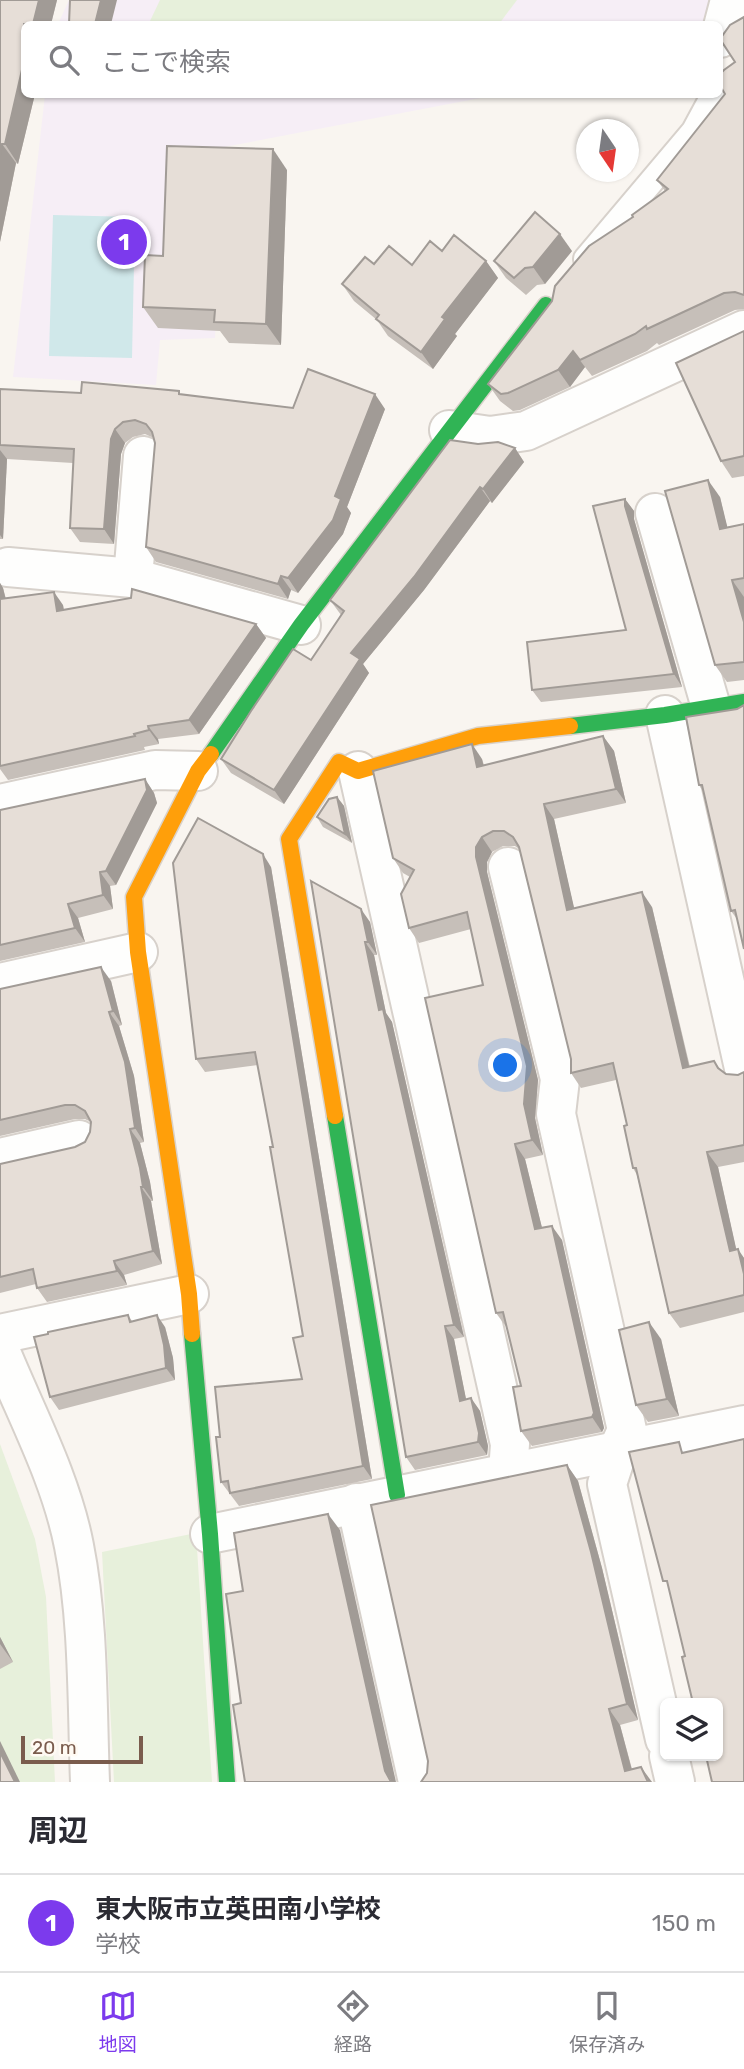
<!DOCTYPE html>
<html lang="ja">
<meta charset="utf-8">
<style>
:root{--surface:#fff;--page:#f7f7f7;--text:#2b2b33;--muted:#7c7c81;--line:#e1e1e2;--accent:#7c3aed}
body{margin:0;font-family:Rubik,"Noto Sans JP",sans-serif;background:var(--page);color:var(--text)}
.controls{position:absolute;right:21px;bottom:21px;display:grid;overflow:hidden;border-radius:10px;box-shadow:0 2px 5px #0004}
.controls button{width:63px;height:63px;display:grid;place-items:center;padding:0;border:0;border-bottom:2px solid var(--line);background:var(--surface);color:var(--text);font:35px sans-serif}
.compass{position:absolute;left:576px;top:119px;width:63px;height:63px;border-radius:50%;background:var(--surface);box-shadow:0 2px 5px #0004;rotate:167deg}
.scale{position:absolute;left:21px;bottom:18px;width:122px;box-sizing:border-box;padding-left:7px;border:4px solid #7a5c4d;border-top:0;font-size:19px;line-height:24px;white-space:nowrap;color:#7a5c4d;-webkit-text-stroke:5px #fffaf3;paint-order:stroke}
.you{position:absolute;left:506px;top:1066px;width:24px;height:24px;margin:-18px;border:5px solid #fff;border-radius:50%;background:#1a73e8;box-shadow:0 0 0 10px #1a73e833}
.badge{display:grid;place-items:center;width:46px;height:46px;border-radius:50%;background:var(--accent);color:#fff;font-size:23px;font-weight:700}
.pin{position:absolute;translate:-50% -50%;border:4px solid #fff;box-shadow:0 2px 7px #0006}
.list{margin:0;padding:0;list-style:none}
h2{display:flex;justify-content:space-between;align-items:center;height:91px;margin:0;padding:0 28px;font-size:30px}
h2 small{font-size:23px;font-weight:400;color:var(--muted)}
.list li{display:grid;grid-template-columns:46px 1fr auto;gap:21px;align-items:center;box-sizing:border-box;height:98px;padding:0 28px;border-top:2px solid var(--line)}
.list b{display:block;font-size:26px;white-space:nowrap}
.list p{margin:0;font-size:23px;white-space:nowrap;color:var(--muted)}
.list em{font-size:23px;font-style:normal;color:var(--muted)}
.icon{flex:none;width:38px;height:38px;fill:none;stroke:currentColor;stroke-width:2;stroke-linecap:round;stroke-linejoin:round}
.map{position:relative;flex:none;width:744px;height:1782px;overflow:hidden}
.search{position:absolute;background:var(--surface);box-shadow:0 2px 5px #0004;left:21px;right:21px;top:21px;height:77px;display:flex;align-items:center;gap:18px;box-sizing:border-box;padding:0 24px;border-radius:10px;color:var(--muted);font-size:26px}
.sheet{height:189px;background:var(--surface)}
nav{display:flex;justify-content:space-around;align-items:center;box-sizing:border-box;height:98px;border-top:2px solid var(--line);background:var(--surface);font-size:19px;color:var(--muted)}
nav a{display:grid;justify-items:center;gap:4px}
nav .on{color:var(--accent)}
.map>svg:first-child{display:block}
</style>
<div class="map">
<svg width="744" height="1782" viewBox="0 0 744 1782">
<rect width="100%" height="100%" fill="#f9f5f0"/>
<!-- education -->
<g fill="#f6eef6">
<polygon points="69,0 710,0 703,24 58,24"/>
<polygon points="45,95 496,95 224,147 215,338 160,340 156,385 13,377"/>
</g>
<!-- green -->
<g fill="#e7f0db">
<polygon points="160,0 517,0 499,24 169,24 150,21"/>
<polygon points="0,1444 35,1539 46,1597 55,1782 0,1782"/>
<polygon points="196,1533 212,1782 114,1782 102,1552"/>
</g>
<!-- water -->
<polygon fill="#d0e8ea" points="53,215 135,217 132,358 49,356"/>
<g fill="none" stroke-linecap="round" stroke-linejoin="round">
<defs>
<polyline id="lane" points="586,259 694,131 714,94"/>
<g id="street">
<polyline points="720,38 730,0"/>
<polyline points="449,430 490,436 526,431 744,330"/>
<polyline points="655,513 711,707"/>
<polyline points="8,567 133,578 301,625"/>
<polyline points="133,578 143,456"/>
<polyline points="665,715 744,1068"/>
<polyline points="358,771 510,1444 508,1472"/>
<polyline points="0,804 155,770 198,771"/>
<polyline points="508,867 560,1079 556,1114 627,1430 618,1450 607,1484 665,1739"/>
<polyline points="0,983 138,952"/>
<polyline points="0,1158 79,1140"/>
<polyline points="0,1334 189,1294"/>
<path d="M0,1350C26,1414 61,1478 74,1546C89,1621 87,1706 90,1782"/>
<polyline points="356,1503 418,1782"/>
<polyline points="210,1534 744,1425"/>
<polyline points="669,1756 675,1782"/>
</g>
<g id="fast">
<polyline points="570,726 665,715 744,702"/>
<polyline points="211,754 301,625 546,305"/>
<polyline points="335,1116 397,1495"/>
<polyline points="192,1334 210,1534 227,1782"/>
</g>
<g id="slow">
<polyline points="335,1116 289,839 339,762 358,771 478,736 570,726"/>
<polyline points="192,1334 189,1294 138,952 134,897 198,771 211,754"/>
</g>
</defs>
<!-- lane casing -->
<use href="#lane" stroke="#d7d1cb" stroke-width="28"/>
<!-- street casing -->
<use href="#street" stroke="#d7d1cb" stroke-width="42"/>
<!-- fast casing -->
<use href="#fast" stroke="#d9d2cb" stroke-width="19"/>
<!-- slow casing -->
<use href="#slow" stroke="#d9d2cb" stroke-width="19"/>
<!-- lane -->
<use href="#lane" stroke="#fefefd" stroke-width="24"/>
<!-- street -->
<use href="#street" stroke="#fefefd" stroke-width="38"/>
<!-- fast -->
<use href="#fast" stroke="#30b455" stroke-width="16"/>
<!-- slow -->
<use href="#slow" stroke="#ff9f0a" stroke-width="16"/>
</g>
<!-- wall -->
<g fill="#c6bfb9">
<polygon points="0,0 57,0 51,24 24,94 35,94 18,164 16,163 0,242"/>
<polygon points="744,17 744,309 735,310 659,345 657,343 647,351 592,376 585,367 570,387 520,410 513,411 500,401 488,384 633,217 665,191 657,180 725,94 735,62"/>
<polygon points="287,170 281,345 229,343 220,331 158,328 143,307 163,256"/>
<polygon points="442,251 486,261 498,278 455,334 457,336 433,369 388,336 377,320 354,301 342,284 412,265"/>
<polygon points="572,251 545,284 537,285 526,295 506,278 494,261"/>
<polygon points="744,331 744,476 732,478 721,461 741,333"/>
<polygon points="0,389 81,393 181,394 293,408 385,409 347,507 351,513 343,534 298,593 291,590 288,599 156,562 146,547 155,443 154,438 145,434 133,437 125,443 121,454 114,544 80,542 70,528 73,463 7,459 3,539 0,539"/>
<polygon points="478,444 515,448 524,462 492,503 490,501 424,590 363,664 369,673 284,804 231,773 221,759 311,660 341,615 330,600"/>
<polygon points="720,497 727,527 744,524 744,680 727,682 715,665"/>
<polygon points="625,499 634,511 634,519 682,687 541,702 532,690 626,630"/>
<polygon points="0,583 3,588 6,599 63,605 64,610 256,624 266,638 199,734 158,739 159,744 144,747 145,750 8,780 0,769"/>
<polygon points="737,709 737,919 731,911 704,793 699,785"/>
<polygon points="603,736 614,751 626,803 554,819 574,909 652,907 690,1067 714,1061 720,1069 726,1074 738,1075 744,1072 744,1162 718,1167 736,1249 744,1258 744,1312 680,1328 669,1313 637,1175 633,1168 627,1125 616,1080 581,1088 571,1073 571,1059 519,849 515,846 503,846 492,852 487,862 487,872 538,1080 535,1118 543,1155 525,1159 542,1228 562,1240 604,1428 602,1432 532,1446 521,1431 521,1386 507,1328 496,1313 483,985 471,929 419,943 409,928 410,877 403,873 393,858 482,759 484,765"/>
<polygon points="145,779 154,793 157,803 116,885 110,886 113,909 78,918 85,942 0,961 0,810"/>
<polygon points="337,797 344,806 352,843 323,827 317,817"/>
<polygon points="271,867 372,1479 239,1506 221,1482 220,1437 302,1379 303,1336 273,1147 258,1065 205,1072 196,1059"/>
<polygon points="311,881 370,922 377,955 374,955 386,1013 392,1022 464,1337 454,1339 466,1399 471,1398 480,1411 488,1446 487,1455 415,1470 406,1457"/>
<polygon points="111,981 122,1025 119,1026 134,1076 144,1142 140,1143 150,1182 153,1201 151,1201 162,1264 124,1275 127,1285 47,1302 37,1288 36,1284 0,1293 0,1164 75,1147 85,1142 90,1132 91,1122 85,1119 75,1119 0,1136 0,989"/>
<polygon points="128,1315 132,1321 165,1327 173,1358 175,1380 59,1410 50,1397"/>
<polygon points="661,1339 679,1416 648,1422 636,1405"/>
<polygon points="567,1465 578,1481 602,1568 638,1720 620,1725 632,1769 427,1773"/>
<polygon points="0,1637 13,1662 0,1669"/>
</g>
<!-- shaded-wall -->
<g fill="#a19b96">
<polygon points="39,0 57,0 51,24 33,24"/>
<polygon points="101,0 117,0 111,24 95,24"/>
<polygon points="24,61 24,94 35,94 18,164 5,144"/>
<polygon points="2,144 16,163 0,242 0,156"/>
<polygon points="273,149 287,170 281,345 266,324"/>
<polygon points="560,234 572,251 545,284 533,267"/>
<polygon points="486,261 498,278 455,334 457,336 433,369 421,352 442,317"/>
<polygon points="573,351 585,367 570,387 558,370"/>
<polygon points="375,394 385,409 347,507 351,513 343,534 298,593 288,578 335,496"/>
<polygon points="115,429 125,443 121,454 114,544 104,529 111,439"/>
<polygon points="515,448 524,462 492,503 483,489"/>
<polygon points="0,450 7,459 3,539 0,535"/>
<polygon points="708,480 720,497 732,546 720,529"/>
<polygon points="480,487 490,501 424,590 363,664 369,673 284,804 274,790 351,653"/>
<polygon points="625,499 634,511 634,519 682,687 674,674 625,506"/>
<polygon points="281,576 291,590 288,599 278,584"/>
<polygon points="732,580 744,597 744,622"/>
<polygon points="0,583 3,588 9,613 0,601"/>
<polygon points="54,592 63,605 66,625 57,611"/>
<polygon points="256,624 266,638 199,734 189,720"/>
<polygon points="148,726 158,739 159,744 149,730"/>
<polygon points="603,736 614,751 626,803 616,789"/>
<polygon points="472,744 482,759 487,782 477,767"/>
<polygon points="145,779 154,793 157,803 116,885 106,871"/>
<polygon points="337,797 344,806 352,843 345,834"/>
<polygon points="544,804 554,819 578,925 567,910"/>
<polygon points="482,837 492,852 487,862 487,872 538,1080 535,1118 543,1155 532,1140 524,1104 476,857 476,847"/>
<polygon points="263,854 271,867 372,1479 363,1466"/>
<polygon points="100,872 110,886 113,909 103,895"/>
<polygon points="642,892 652,907 693,1083 683,1068"/>
<polygon points="68,904 78,918 85,942 75,928"/>
<polygon points="361,909 370,922 377,955 368,942"/>
<polygon points="365,942 374,955 386,1013 392,1022 464,1337 454,1325 379,1010"/>
<polygon points="101,967 111,981 122,1025 113,1011"/>
<polygon points="109,1012 119,1026 134,1076 144,1142 135,1128"/>
<polygon points="130,1129 140,1143 150,1182 153,1201 143,1187"/>
<polygon points="515,1144 525,1159 546,1244 535,1229"/>
<polygon points="707,1152 718,1167 740,1266 730,1251"/>
<polygon points="141,1187 151,1201 162,1264 153,1251"/>
<polygon points="552,1226 562,1240 604,1428 602,1432 592,1417"/>
<polygon points="738,1249 744,1258 744,1274"/>
<polygon points="114,1261 124,1275 127,1285 117,1271"/>
<polygon points="157,1315 165,1327 173,1358 175,1380 166,1368"/>
<polygon points="649,1322 661,1339 679,1416 667,1399"/>
<polygon points="445,1326 454,1339 469,1414 460,1401"/>
<polygon points="471,1398 480,1411 488,1446 487,1455 478,1442"/>
<polygon points="567,1465 578,1481 602,1568 638,1720 627,1704"/>
<polygon points="328,1514 340,1530 396,1782 392,1782 385,1771"/>
<polygon points="0,1637 13,1662 0,1644"/>
<polygon points="609,1709 620,1725 635,1782 625,1771"/>
<polygon points="0,1741 20,1782 15,1782 0,1752"/>
<polygon points="641,1767 652,1782 649,1782"/>
</g>
<!-- building -->
<g fill="#e6ded7" stroke="#a19b96" stroke-width="2">
<polygon points="0,0 39,0 33,24 24,24 24,61 5,144 2,144 0,156"/>
<polygon points="70,0 101,0 95,24 69,24"/>
<polygon points="744,17 744,295 735,292 724,293 647,329 646,326 635,334 580,360 573,351 558,370 508,393 501,394 488,384 552,301 555,286 589,246 633,217 632,215 668,189 657,180 725,94 719,84 719,75 724,70 735,62 720,39 730,25"/>
<polygon points="167,146 273,149 266,324 214,322 215,310 143,307 145,255 163,256"/>
<polygon points="535,212 560,234 533,267 525,268 514,278 494,261"/>
<polygon points="454,235 486,261 442,317 445,319 421,352 376,319 379,315 342,284 365,257 374,264 389,246 412,265 430,241 442,251"/>
<polygon points="744,331 744,456 721,461 676,363"/>
<polygon points="308,369 375,394 335,496 341,499 333,520 288,578 281,576 278,584 146,547 155,443 152,432 146,424 135,420 123,422 115,429 111,439 104,529 70,528 74,449 0,445 0,389 81,393 82,382 179,391 179,394 293,408"/>
<polygon points="450,440 478,444 498,442 515,448 483,489 480,487 414,577 351,653 360,659 274,790 221,759 251,711 293,649 311,660 344,611 330,600"/>
<polygon points="708,480 720,529 744,524 744,578 732,580 744,622 744,662 715,665 665,491"/>
<polygon points="625,499 625,506 674,674 532,690 527,642 626,630 593,506"/>
<polygon points="132,589 256,624 189,720 148,726 149,730 134,734 135,736 0,766 0,599 54,592 57,611 131,598"/>
<polygon points="744,705 744,949 735,910 731,911 702,785 699,785 686,717 737,709"/>
<polygon points="603,736 616,789 544,804 567,910 642,892 683,1068 714,1061 718,1068 726,1074 738,1075 744,1072 744,1145 707,1152 730,1251 738,1249 744,1274 744,1295 669,1313 636,1168 633,1168 624,1126 627,1125 613,1063 571,1073 571,1059 519,847 513,837 504,831 493,831 482,837 476,847 476,857 527,1066 524,1104 532,1140 515,1144 535,1229 552,1226 594,1413 592,1417 521,1431 513,1387 521,1386 503,1312 496,1313 425,998 483,985 467,912 409,928 401,894 414,870 393,858 373,771 472,744 477,767"/>
<polygon points="145,779 147,790 106,871 100,872 103,895 68,904 75,928 0,945 0,810"/>
<polygon points="337,797 345,834 317,817 329,799"/>
<polygon points="198,818 263,854 363,1466 230,1493 228,1481 221,1482 216,1437 220,1437 215,1387 302,1379 293,1338 303,1336 270,1147 273,1147 255,1052 196,1059 173,863"/>
<polygon points="311,881 361,909 368,942 365,942 379,1010 383,1009 454,1325 445,1326 460,1401 471,1398 479,1433 478,1442 406,1457"/>
<polygon points="101,967 113,1011 109,1012 125,1062 135,1128 130,1129 140,1168 143,1187 141,1187 153,1251 114,1261 117,1271 37,1288 33,1269 0,1277 0,1164 75,1147 85,1142 90,1132 91,1122 85,1111 75,1105 65,1105 0,1120 0,989"/>
<polygon points="128,1315 130,1322 157,1315 164,1345 166,1368 50,1397 34,1337 48,1334 48,1332"/>
<polygon points="649,1322 667,1399 636,1405 619,1330"/>
<polygon points="744,1439 744,1782 712,1782 706,1756 718,1756 718,1703 693,1703 682,1657 685,1656 667,1581 663,1581 629,1452 679,1442 682,1453"/>
<polygon points="567,1465 591,1552 627,1704 609,1709 625,1771 641,1767 647,1780 650,1782 421,1782 427,1773 428,1761 371,1505"/>
<polygon points="328,1514 385,1771 390,1780 393,1782 244,1782 245,1782 233,1705 241,1703 226,1594 243,1591 234,1533"/>
<polygon points="0,1752 15,1782 0,1782"/>
</g>
</svg>
<div class="controls">
<button><svg class="icon" aria-label="layers" viewBox="0 0 24 24"><path d="M12 4l9 5-9 5-9-5zM3 14l9 5 9-5"/></svg></button>
</div>
<svg class="compass" viewBox="-18 -18 36 36"><path d="M0-13l5 13h-10z" fill="#e53935"/><path d="M0 13l5-13h-10z" fill="#7c7c81"/></svg>
<div class="scale">20 m</div>
<div class="you"></div>
<div class="pin badge" style="left:124px;top:242px">1</div>
<div class="search"><svg class="icon" aria-label="search" viewBox="0 0 24 24"><circle cx="10" cy="10" r="6"/><path d="M15 15l6 6"/></svg>ここで検索</div>
</div>
<section class="sheet">
<h2>周辺<small></small></h2>
<ul class="list">
<li><span class="badge">1</span><div><b>東大阪市立英田南小学校</b><p>学校</p></div><em>150 m</em></li>
</ul>
</section>
<nav>
<a class="on"><svg class="icon" aria-label="map" viewBox="0 0 24 24"><path d="M3 6l6-2 6 2 6-2v14l-6 2-6-2-6 2zM9 4v14M15 6v14"/></svg>地図</a>
<a><svg class="icon" aria-label="directions" viewBox="0 0 24 24"><path d="M12 3l9 9-9 9-9-9zM9 14v-3h6M13 9l2 2-2 2"/></svg>経路</a>
<a><svg class="icon" aria-label="saved" viewBox="0 0 24 24"><path d="M7 4h10v16l-5-4-5 4z"/></svg>保存済み</a>
</nav>
